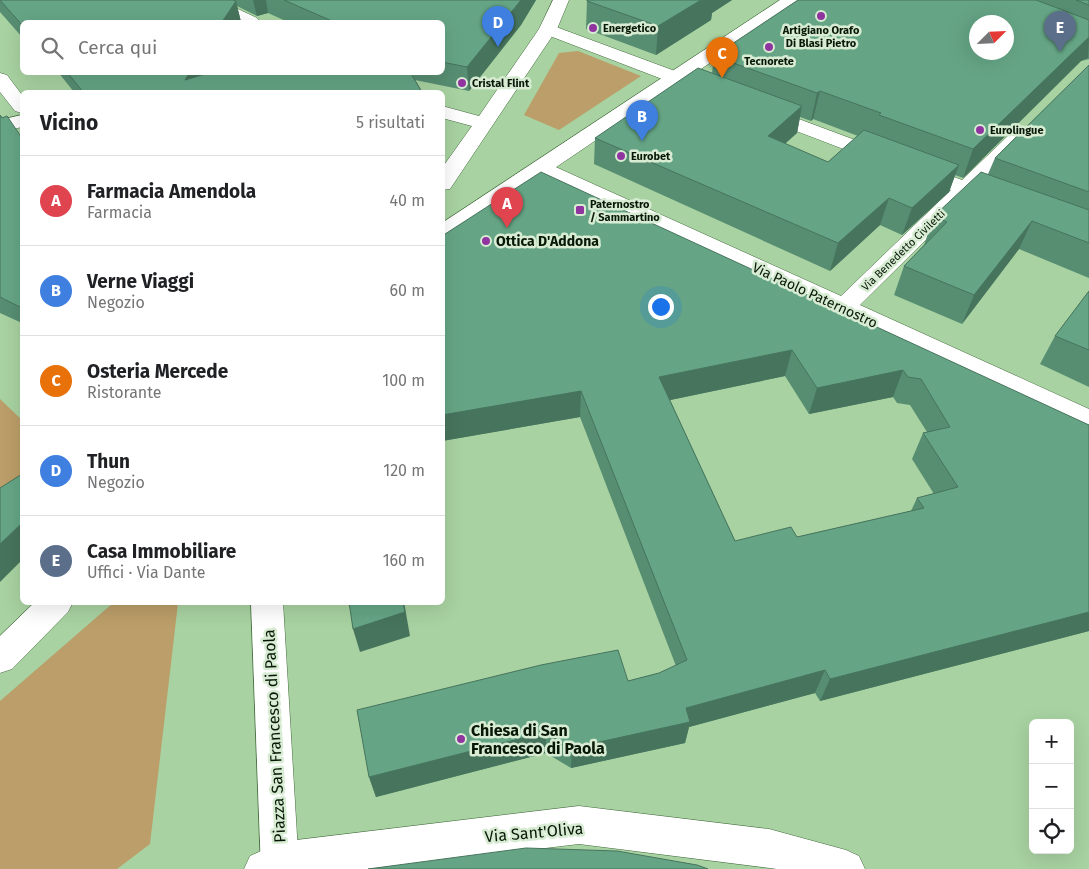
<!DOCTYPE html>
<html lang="it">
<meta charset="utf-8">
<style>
:root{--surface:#fff;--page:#f6f6f6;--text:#202124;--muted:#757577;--line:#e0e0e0;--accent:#d93025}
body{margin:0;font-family:"Fira Sans",sans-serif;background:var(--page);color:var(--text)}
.controls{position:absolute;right:15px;bottom:15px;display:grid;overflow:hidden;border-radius:8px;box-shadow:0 5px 20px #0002}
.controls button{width:45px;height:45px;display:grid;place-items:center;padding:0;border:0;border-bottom:1px solid var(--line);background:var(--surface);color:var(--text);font:25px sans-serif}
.compass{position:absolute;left:969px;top:15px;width:45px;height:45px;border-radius:50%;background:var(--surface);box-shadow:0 5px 20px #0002;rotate:66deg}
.you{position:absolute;left:660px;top:306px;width:18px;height:18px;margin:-12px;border:4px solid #fff;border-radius:50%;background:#1a73e8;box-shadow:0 0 0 8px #1a73e833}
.badge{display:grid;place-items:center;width:32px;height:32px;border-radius:50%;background:var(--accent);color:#fff;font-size:16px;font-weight:700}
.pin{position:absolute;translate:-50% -41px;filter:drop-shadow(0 1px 2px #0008)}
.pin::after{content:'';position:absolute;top:26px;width:18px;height:15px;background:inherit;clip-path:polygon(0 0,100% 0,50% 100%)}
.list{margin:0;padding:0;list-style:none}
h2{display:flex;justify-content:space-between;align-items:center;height:65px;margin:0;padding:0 20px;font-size:21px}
h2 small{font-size:16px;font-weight:400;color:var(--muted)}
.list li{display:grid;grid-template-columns:32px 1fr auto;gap:15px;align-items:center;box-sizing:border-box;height:90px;padding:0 20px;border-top:1px solid var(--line)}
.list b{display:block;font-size:19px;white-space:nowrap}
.list p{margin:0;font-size:16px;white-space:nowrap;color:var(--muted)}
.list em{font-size:16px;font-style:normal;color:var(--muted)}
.icon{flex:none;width:28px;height:28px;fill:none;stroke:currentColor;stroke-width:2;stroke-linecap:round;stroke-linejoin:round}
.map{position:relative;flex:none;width:1089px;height:869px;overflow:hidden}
.search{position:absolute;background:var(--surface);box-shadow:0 5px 20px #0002;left:20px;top:20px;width:425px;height:55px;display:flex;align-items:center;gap:12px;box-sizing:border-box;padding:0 18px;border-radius:8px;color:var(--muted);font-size:19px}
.panel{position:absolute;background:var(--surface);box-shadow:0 5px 20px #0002;left:20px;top:90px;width:425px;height:515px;border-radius:8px}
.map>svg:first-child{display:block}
</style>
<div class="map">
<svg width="1089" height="869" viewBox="0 0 1089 869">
<rect width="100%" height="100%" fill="#a8d2a1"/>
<!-- green -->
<g fill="#bb9e69">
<polygon points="578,51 641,76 559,130 524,115 559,53"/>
<polygon points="0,399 22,420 22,506 0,521"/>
<polygon points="113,603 178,603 150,844 117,869 0,869 0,701"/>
</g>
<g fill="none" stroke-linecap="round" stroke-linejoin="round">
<defs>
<g id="minor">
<polygon points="198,0 219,0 257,18 260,22 238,22 200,4"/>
<polygon points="548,24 710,84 712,88 710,92 703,94 696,92 542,33 539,29 542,25"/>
<polygon points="0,73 7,75 22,95 22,113 15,111 0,92"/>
<polygon points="764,106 962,180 1012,132 1019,130 1026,132 1029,136 1026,140 980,186 1007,196 1010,201 1007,206 999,208 969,197 860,305 1089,409 1089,431 535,172 532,168 535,164 542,162 549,164 841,296 951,190 757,116 754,112 757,108"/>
<polygon points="579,806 769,829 846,850 859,856 865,869 777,869 579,844 370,869 244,869 250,856 280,842"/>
</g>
<g id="tertiary">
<polygon points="553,0 569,0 557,29 450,189 442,190 442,168 472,126 442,118 442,106 479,116 539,29"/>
<polygon points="780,0 799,0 797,4 450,239 442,241 442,223"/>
<polygon points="185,72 218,72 216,76 151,92 121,92 124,88"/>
<polygon points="22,115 22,127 0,132 0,120"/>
<polygon points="35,602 73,602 68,612 12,669 0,673 0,636"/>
<polygon points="251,602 283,602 299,869 261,869"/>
</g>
</defs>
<!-- minor casing -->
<use href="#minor" stroke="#456b3f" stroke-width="1"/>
<!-- tertiary casing -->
<use href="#tertiary" stroke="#456b3f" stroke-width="1"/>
<!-- minor -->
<use href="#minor" fill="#fff" fill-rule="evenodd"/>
<!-- tertiary -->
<use href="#tertiary" fill="#fff" fill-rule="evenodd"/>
</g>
<!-- wall -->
<g fill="#578e72" fill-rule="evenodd">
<polygon points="0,0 536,0 521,25 469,91 415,80 422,92 74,92 58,72 204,72 205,75 212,72 442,72 442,22 288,22 268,13 257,16 237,6 241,22 22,22 22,37 0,12"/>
<polygon points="587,0 732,0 712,13 711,20 656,55 586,29"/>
<path d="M798,0H1089V59L1081,61L963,178L955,175L949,192L902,235L880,225L830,271L594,164L595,138L712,73L714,56ZM800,117L811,121L813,119L858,136L828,162L785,144L797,133Z"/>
<polygon points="1089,65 1089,278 1019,249 962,324 894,295 904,266 924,245 934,216 988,174 995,158"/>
<polygon points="0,115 22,138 22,323 0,313"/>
<path d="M442,236L1089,425V631L820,701L815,693L689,727L685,743L571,768L546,753L376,797L369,777L628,681L659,673L676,666L580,417L442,441ZM785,376L809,414L893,397L897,403L910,405L927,432L923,433L912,459L934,494L917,498L911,511L797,537L735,541L670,400Z"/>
<polygon points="1089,291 1089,387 1040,364 1055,336"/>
</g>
<!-- shaded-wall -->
<g fill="#47745d">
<polygon points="253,0 266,0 268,13 257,16"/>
<polygon points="521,0 536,0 521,25 469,91 467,67"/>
<polygon points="701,0 732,0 712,13 711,20 656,55 658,26"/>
<polygon points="236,1 241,22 222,22"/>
<polygon points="1089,37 1088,58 1081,61 963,178 973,149"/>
<polygon points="190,72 204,72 206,80 185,80"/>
<polygon points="820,91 813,119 811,121 817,93"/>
<polygon points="802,106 797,133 762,163 768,136"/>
<polygon points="959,165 949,192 902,235 912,208"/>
<polygon points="889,198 880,225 830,271 838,243"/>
<polygon points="1032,221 1019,249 962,324 974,295"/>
<polygon points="792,350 785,376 656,403 659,377"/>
<polygon points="903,370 893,397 809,414 817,388"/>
<polygon points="581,391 580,417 442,441 442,415"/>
<polygon points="22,523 22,560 0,582 0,544"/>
<polygon points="404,602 410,636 360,652 353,629"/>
<polygon points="1089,612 1089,631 820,701 830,679"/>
<polygon points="825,670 815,693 689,727 685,743 571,768 572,748 686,708"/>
<polygon points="546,732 546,753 376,797 369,777"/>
</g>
<!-- building -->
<g fill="#65a585" stroke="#47745d" fill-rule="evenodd">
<polygon points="0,0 233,0 236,1 222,22 22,22 22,25"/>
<polygon points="284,0 521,0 467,67 442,62 442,22 334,22"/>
<polygon points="587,0 701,0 658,26 587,1"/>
<path d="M798,0H1036L1089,20V37L973,149L879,115L881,113L820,91L817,93L714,56ZM976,22H1006V52H976Z"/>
<polygon points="1076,0 1089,0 1089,5"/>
<polygon points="1089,65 1089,192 995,158"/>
<polygon points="698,68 802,106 768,136 828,162 864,130 959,165 912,208 889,198 838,243 595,138"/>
<polygon points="67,72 190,72 185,80 212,72 410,72 422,92 83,92"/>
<polygon points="0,115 2,118 7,116 22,138 22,151 21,152 22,154 22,308 0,297"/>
<path d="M541,172L1089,425V612L830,679L825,670L686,708L690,722L572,748L546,732L369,777L357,710L541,665L618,650L628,681L659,673L687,660L581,391L442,415V236ZM792,350L817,388L903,370L908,377L921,379L950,427L923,433L958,487L917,498L924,508L797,537L791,527L735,541L659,377Z"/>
<polygon points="981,172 1089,210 1089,243 1032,221 974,295 904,266 947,222 934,216"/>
<polygon points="1089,291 1089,350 1055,336"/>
<polygon points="22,474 22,523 0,544 0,488"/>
<polygon points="349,602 403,602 405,612 353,629"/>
<polygon points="526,848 617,851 697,865 708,869 368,869"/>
</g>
<!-- markers -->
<g fill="#9035a0" stroke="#d7ecd3" stroke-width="2">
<circle cx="821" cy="16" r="5"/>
<circle cx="593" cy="28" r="5"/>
<circle cx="769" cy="47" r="5"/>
<circle cx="462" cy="83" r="5"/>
<circle cx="980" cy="130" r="5"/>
<circle cx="621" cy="156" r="5"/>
<rect x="575" y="205" width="10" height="10" rx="2.5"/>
<circle cx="486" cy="241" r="5"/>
<circle cx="461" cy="739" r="5"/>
</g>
<g text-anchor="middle" stroke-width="5" stroke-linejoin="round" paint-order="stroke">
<!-- far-poi labels -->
<g font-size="11" font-weight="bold" fill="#081806" stroke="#d7ecd3" text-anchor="start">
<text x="603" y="32">Energetico</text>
<text x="821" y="34" text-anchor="middle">Artigiano Orafo<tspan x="821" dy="13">Di Blasi Pietro</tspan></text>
<text x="769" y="65" text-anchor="middle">Tecnorete</text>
<text x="472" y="87">Cristal Flint</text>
<text x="990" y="134">Eurolingue</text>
<text x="631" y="160">Eurobet</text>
<text x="590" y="208">Paternostro<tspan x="590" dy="13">/ Sammartino</tspan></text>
</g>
<!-- far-street labels -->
<g font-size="11" fill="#081806" stroke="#d7ecd3">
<text transform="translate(903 250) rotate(-44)" y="4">Via Benedetto Civiletti</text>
</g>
<!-- poi labels -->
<g font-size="14" font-weight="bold" fill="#081806" stroke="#d7ecd3" text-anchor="start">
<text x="496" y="246">Ottica D'Addona</text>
</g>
<!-- street labels -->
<g font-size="14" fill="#081806" stroke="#d7ecd3">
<text transform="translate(815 295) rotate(25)" y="5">Via Paolo Paternostro</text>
</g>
<!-- near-poi labels -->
<g font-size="16" font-weight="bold" fill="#081806" stroke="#d7ecd3" text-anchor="start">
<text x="471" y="736">Chiesa di San<tspan x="471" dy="18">Francesco di Paola</tspan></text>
</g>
<!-- near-street labels -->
<g font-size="16" fill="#081806" stroke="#d7ecd3">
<text transform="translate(274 736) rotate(-93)" y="6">Piazza San Francesco di Paola</text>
<text transform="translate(534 832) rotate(-5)" y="6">Via Sant'Oliva</text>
</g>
</g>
</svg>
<div class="controls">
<button>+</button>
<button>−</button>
<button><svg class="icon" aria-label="locate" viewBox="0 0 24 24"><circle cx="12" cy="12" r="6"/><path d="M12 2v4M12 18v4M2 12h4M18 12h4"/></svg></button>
</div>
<svg class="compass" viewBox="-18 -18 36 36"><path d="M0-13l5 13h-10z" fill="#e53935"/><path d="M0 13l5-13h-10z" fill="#757577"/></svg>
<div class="you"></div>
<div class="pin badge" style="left:507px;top:228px;background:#e0444e">A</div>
<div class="pin badge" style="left:642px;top:141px;background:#3f7fe0">B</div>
<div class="pin badge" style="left:722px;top:78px;background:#e8710a">C</div>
<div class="pin badge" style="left:498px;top:47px;background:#3f7fe0">D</div>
<div class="pin badge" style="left:1060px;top:52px;background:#5c6f8a">E</div>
<div class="search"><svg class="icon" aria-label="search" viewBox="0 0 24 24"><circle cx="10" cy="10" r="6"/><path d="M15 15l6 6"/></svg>Cerca qui</div>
<section class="panel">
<h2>Vicino<small>5 risultati</small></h2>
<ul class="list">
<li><span class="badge" style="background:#e0444e">A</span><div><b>Farmacia Amendola</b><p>Farmacia</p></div><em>40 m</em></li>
<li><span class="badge" style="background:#3f7fe0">B</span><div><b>Verne Viaggi</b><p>Negozio</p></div><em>60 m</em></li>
<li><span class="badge" style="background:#e8710a">C</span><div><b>Osteria Mercede</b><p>Ristorante</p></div><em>100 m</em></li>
<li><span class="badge" style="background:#3f7fe0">D</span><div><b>Thun</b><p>Negozio</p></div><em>120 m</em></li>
<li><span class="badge" style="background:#5c6f8a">E</span><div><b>Casa Immobiliare</b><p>Uffici · Via Dante</p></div><em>160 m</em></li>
</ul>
</section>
</div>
